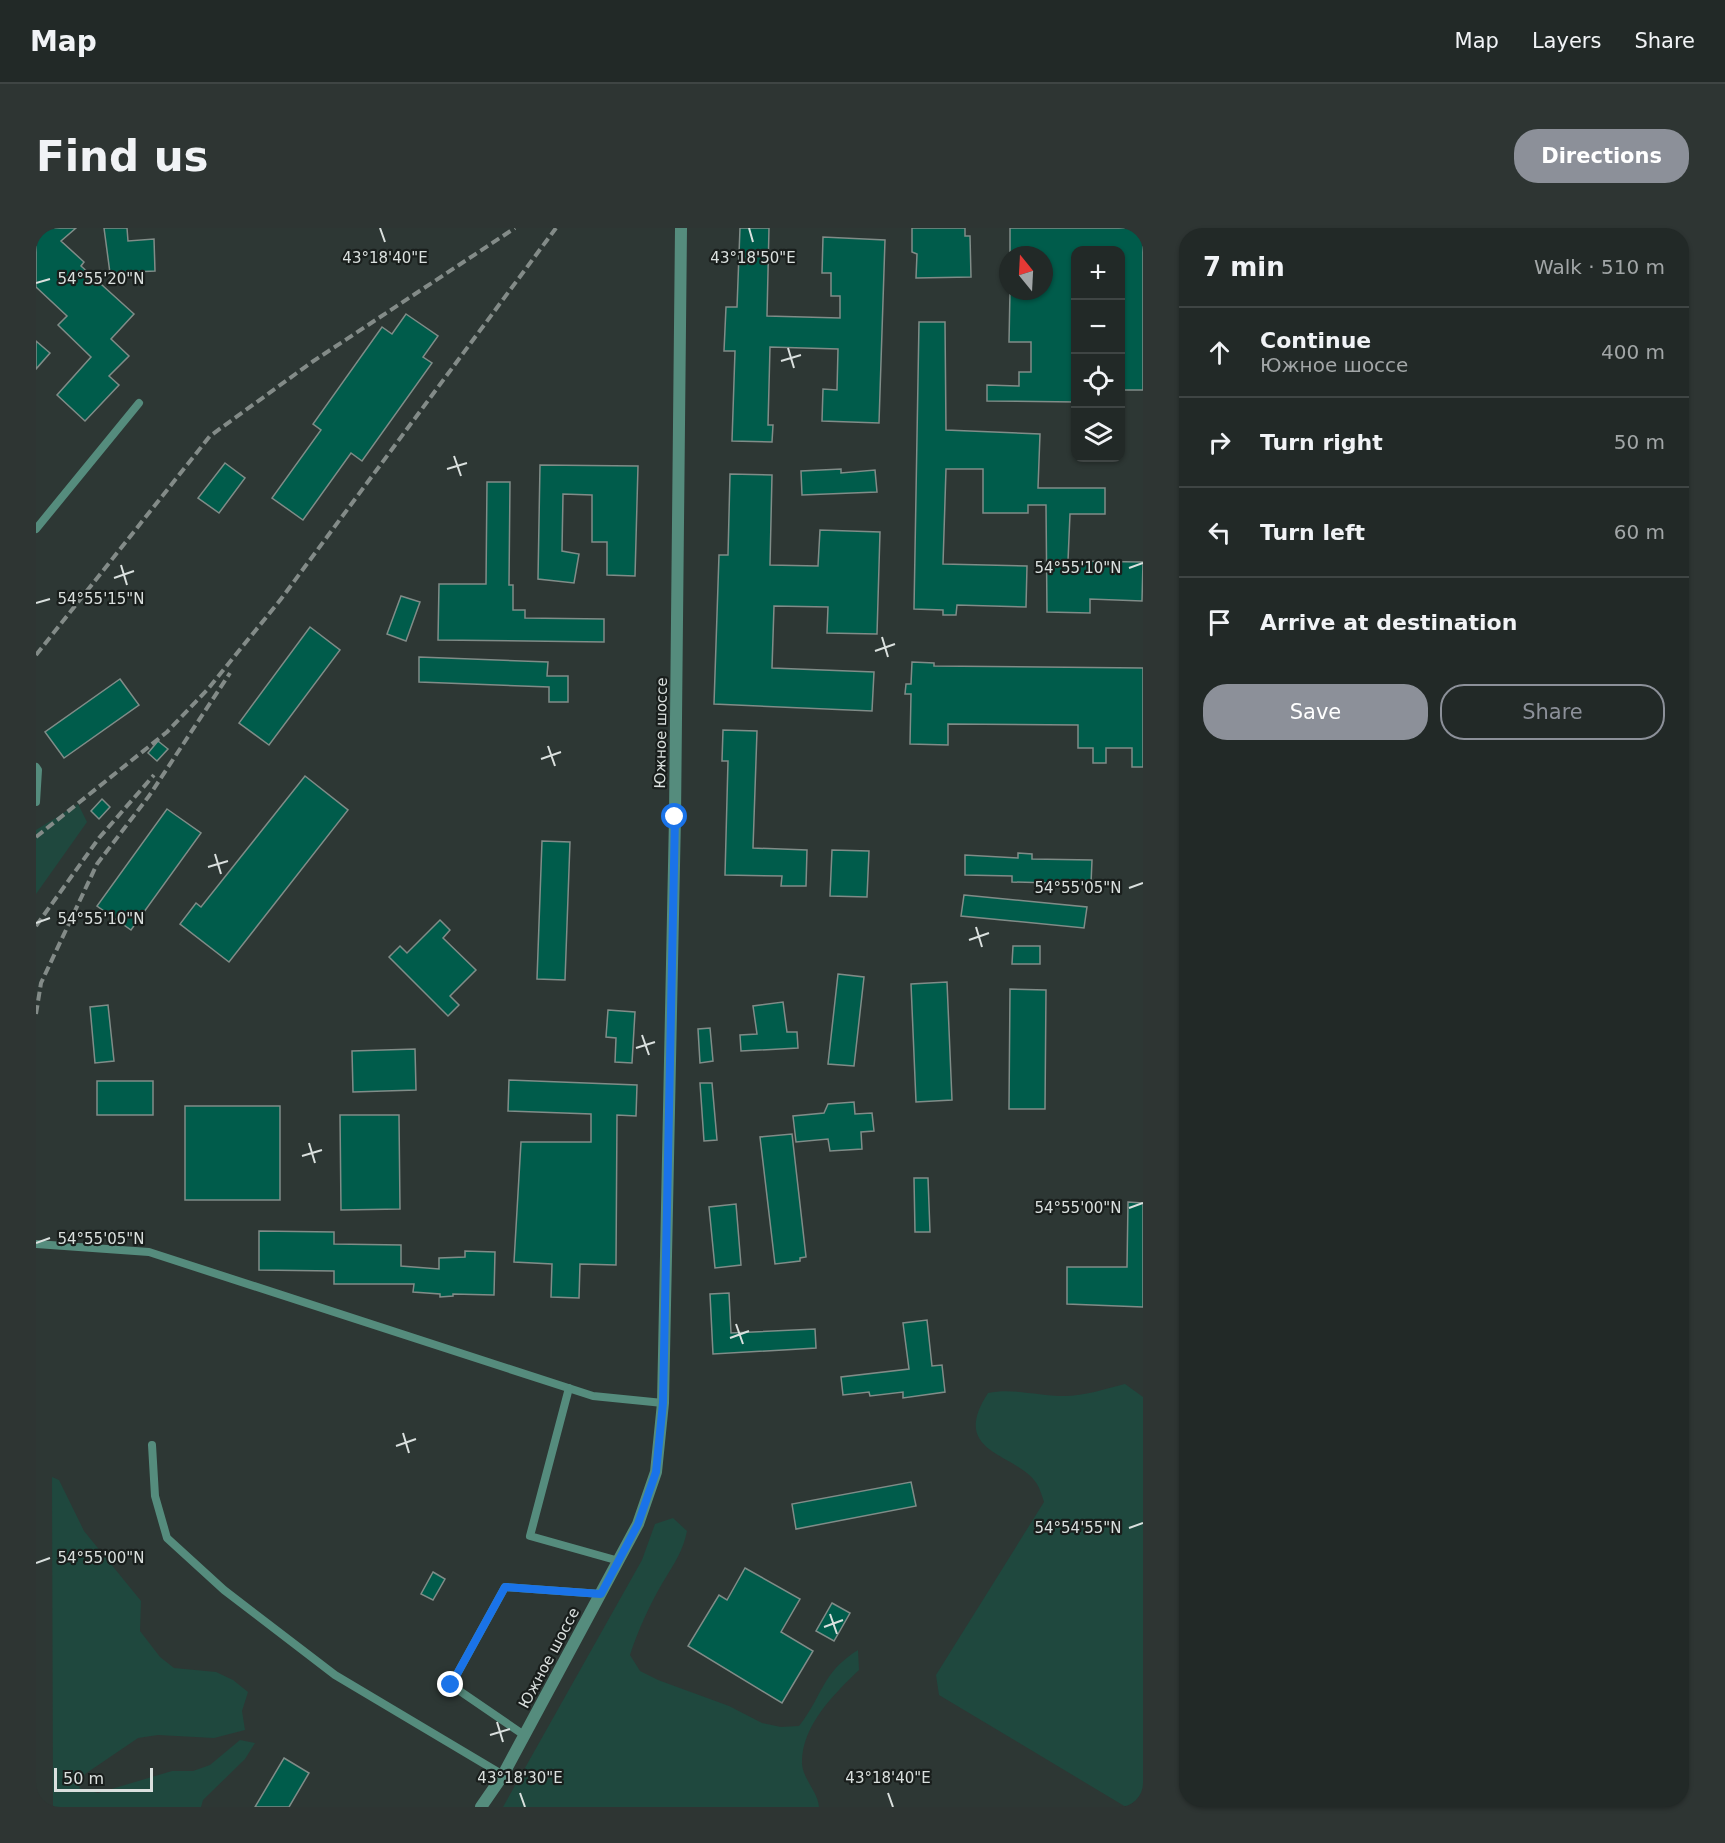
<!DOCTYPE html>
<meta charset="utf-8">
<style>
:root{--surface:#222927;--page:#2e3533;--text:#f1f3f6;--muted:#a2a6a7;--line:#3f4544;--accent:#8c9099}
body{margin:0;font-family:"DejaVu Sans",sans-serif;background:var(--page);color:var(--text)}
.controls{position:absolute;right:18px;top:18px;display:grid;overflow:hidden;border-radius:12px;box-shadow:0 2px 4px #0004}
.controls button{width:54px;height:54px;display:grid;place-items:center;padding:0;border:0;border-bottom:2px solid var(--line);background:var(--surface);color:var(--text);font:30px sans-serif}
.compass{position:absolute;left:963px;top:18px;width:54px;height:54px;border-radius:50%;background:var(--surface);box-shadow:0 2px 4px #0004;rotate:342deg}
.scale{position:absolute;left:18px;bottom:15px;width:99px;box-sizing:border-box;padding-left:6px;border:3px solid #dae0de;border-top:0;font-size:16px;line-height:21px;white-space:nowrap;color:#dae0de;-webkit-text-stroke:4px #191e1c;paint-order:stroke}
.stop{position:absolute;width:18px;height:18px;margin:-14px;border:4px solid #1a73e8;border-radius:50%;background:#fff}
.stop.end{background:#1a73e8;border-color:#fff;box-shadow:0 2px 6px #0008}
.list{margin:0;padding:0;list-style:none}
h2{display:flex;justify-content:space-between;align-items:center;height:78px;margin:0;padding:0 24px;font-size:26px}
h2 small{font-size:20px;font-weight:400;color:var(--muted)}
.list li{display:grid;grid-template-columns:39px 1fr auto;gap:18px;align-items:center;box-sizing:border-box;height:90px;padding:0 24px;border-top:2px solid var(--line)}
.list b{display:block;font-size:22px;white-space:nowrap}
.list p{margin:0;font-size:20px;white-space:nowrap;color:var(--muted)}
.list em{font-size:20px;font-style:normal;color:var(--muted)}
.actions{display:flex;gap:12px;padding:18px 24px}
.actions a{flex:1;padding:14px 0;border:2px solid var(--accent);border-radius:24px;text-align:center;font-size:21px;color:var(--accent)}
.actions .main{background:var(--accent);color:#fff}
.icon{flex:none;width:33px;height:33px;fill:none;stroke:currentColor;stroke-width:2;stroke-linecap:round;stroke-linejoin:round}
.map{position:relative;flex:none;width:1107px;height:1579px;overflow:hidden;border-radius:24px}
header{display:flex;align-items:center;gap:36px;box-sizing:border-box;height:84px;padding:0 30px;background:var(--surface);border-bottom:2px solid var(--line)}
header strong{font-size:28px}
nav{display:flex;gap:33px;margin-inline-start:auto;font-size:21px}
.intro{display:flex;align-items:center;justify-content:space-between;box-sizing:border-box;height:144px;padding:0 36px}
h1{margin:0;font-size:42px}
.button{padding:15px 27px;border-radius:24px;background:var(--accent);color:#fff;font-size:21px;font-weight:700}
main{display:flex;gap:36px;padding:0 36px}
aside{flex:1;background:var(--surface);border-radius:24px;box-shadow:0 2px 4px #0004}
.map>svg:first-child{display:block}
</style>
<header>
<strong>Map</strong>
<nav><a>Map</a><a>Layers</a><a>Share</a></nav>
</header>
<div class="intro"><h1>Find us</h1><a class="button">Directions</a></div>
<main>
<div class="map">
<svg width="1107" height="1579" viewBox="0 0 1107 1579">
<rect width="100%" height="100%" fill="#2d3734"/>
<!-- green -->
<g fill="#1f483e">
<polygon points="42,576 51,594 0,666 0,602"/>
<path d="M1089,1156L1107,1169V1579H1090L903,1467L900,1447L1008,1274C1006,1268 1004,1261 1001,1256C981,1224 912,1227 952,1165C978,1160 1002,1168 1028,1168C1049,1168 1068,1161 1089,1156Z"/>
<polygon points="16,1249 23,1252 48,1303 105,1373 104,1403 124,1429 138,1440 180,1444 197,1452 212,1464 206,1483 209,1502 178,1510 122,1507 102,1510 49,1546 43,1560 62,1565 136,1543 157,1543 174,1537 204,1512 219,1515 209,1531 167,1572 165,1579 17,1579"/>
<path d="M637,1290L651,1303C647,1323 638,1336 627,1354C614,1376 602,1402 594,1427L604,1443L622,1452L693,1478L726,1495L745,1499L763,1498C787,1468 785,1445 822,1422L823,1442C798,1466 765,1498 766,1536C767,1551 782,1564 783,1579H467L606,1332L619,1296Z"/>
</g>
<!-- building -->
<g fill="#005c4b" stroke="#808c88" stroke-width="1.5">
<polygon points="0,0 40,0 25,13 48,34 45,38 98,86 75,111 93,128 73,148 83,157 49,193 21,167 55,129 22,97 31,88 0,59"/>
<polygon points="68,0 91,0 92,13 118,11 119,43 74,45"/>
<polygon points="704,0 733,0 731,88 804,90 804,68 795,68 795,45 786,45 787,9 849,12 843,195 786,193 787,161 801,162 802,121 734,119 732,197 737,197 736,214 696,213 699,123 688,123 690,79 701,79"/>
<polygon points="876,0 929,0 929,8 934,8 935,49 880,50 881,26 876,24"/>
<polygon points="974,0 1107,0 1107,162 1084,162 1084,22 1040,22 1040,174 951,173 951,157 983,158 983,144 995,144 995,114 973,114 974,63 1008,63 1008,27 974,27"/>
<polygon points="370,86 402,108 387,129 396,135 326,233 315,225 267,292 236,270 285,202 277,196 346,99 356,106"/>
<polygon points="883,94 909,94 910,202 1004,206 1002,260 1069,260 1069,286 1034,286 1032,333 1107,334 1106,373 1054,371 1054,385 1011,384 1010,277 992,277 992,285 947,285 947,241 910,241 907,336 991,338 990,379 921,377 920,387 907,387 907,382 878,381"/>
<polygon points="0,113 14,125 0,141"/>
<polygon points="189,235 209,250 183,285 162,270"/>
<polygon points="504,237 602,238 599,348 571,347 571,314 556,314 556,267 527,266 526,323 543,326 538,355 502,351"/>
<polygon points="805,241 805,245 839,242 841,264 766,267 765,243"/>
<polygon points="694,246 736,247 734,337 782,338 784,302 844,304 841,406 791,405 792,379 738,378 736,440 838,444 836,483 678,476 683,327 692,327"/>
<polygon points="451,254 474,254 473,357 477,357 477,382 489,382 489,390 568,391 568,414 402,412 403,356 450,356"/>
<polygon points="365,368 384,374 370,413 351,406"/>
<polygon points="274,399 304,422 233,517 203,495"/>
<polygon points="383,429 512,434 511,448 532,448 532,474 513,474 513,459 383,454"/>
<polygon points="876,434 898,435 898,438 1107,440 1107,539 1096,539 1096,520 1070,520 1070,535 1057,535 1057,520 1042,520 1042,497 912,496 912,517 874,516 875,466 869,466 870,456 875,456"/>
<polygon points="84,451 103,477 28,530 9,504"/>
<polygon points="687,502 721,503 717,620 771,622 770,658 745,658 746,648 689,647 692,533 686,533"/>
<polygon points="122,513 132,521 121,533 112,525"/>
<polygon points="269,548 312,582 193,734 144,696 160,675 165,679"/>
<polygon points="66,571 74,579 63,591 55,583"/>
<polygon points="131,581 165,605 95,702 61,678"/>
<polygon points="506,613 534,614 529,752 501,751"/>
<polygon points="796,622 833,623 831,669 794,668"/>
<polygon points="982,625 996,626 996,631 1056,632 1055,656 976,654 976,648 929,647 929,627 982,630"/>
<polygon points="928,667 1051,679 1048,700 925,688"/>
<polygon points="404,692 414,702 407,710 440,742 414,768 423,777 412,788 353,729 364,718 371,725"/>
<polygon points="977,718 1004,718 1004,736 976,736"/>
<polygon points="802,746 828,749 818,838 792,836"/>
<polygon points="911,754 916,872 880,874 875,756"/>
<polygon points="974,761 1010,762 1009,881 973,881"/>
<polygon points="747,774 751,804 761,804 762,820 705,823 704,807 721,806 717,778"/>
<polygon points="72,777 78,833 59,835 54,779"/>
<polygon points="572,782 599,784 596,835 579,834 580,810 570,809"/>
<polygon points="674,800 677,833 664,835 662,801"/>
<polygon points="379,821 380,862 317,864 316,823"/>
<polygon points="473,852 601,857 600,888 581,887 580,1037 544,1036 543,1070 515,1069 516,1036 478,1034 485,914 555,914 555,886 472,883"/>
<rect x="61" y="853" width="56" height="34"/>
<polygon points="664,855 676,855 681,912 668,913"/>
<polygon points="818,874 819,886 836,885 838,903 825,904 826,921 794,923 792,911 760,914 757,888 788,885 792,876"/>
<rect x="149" y="878" width="95" height="94"/>
<polygon points="304,887 363,887 364,981 305,982"/>
<polygon points="756,906 770,1029 764,1030 764,1033 739,1036 724,909"/>
<polygon points="878,950 892,950 894,1004 879,1004"/>
<polygon points="1092,974 1107,975 1107,1079 1031,1076 1031,1039 1091,1039"/>
<polygon points="700,976 705,1037 679,1040 673,979"/>
<polygon points="223,1003 298,1004 298,1016 365,1017 365,1038 403,1041 403,1030 429,1029 429,1023 459,1024 458,1067 417,1066 417,1068 404,1069 404,1066 377,1064 378,1056 298,1056 298,1043 223,1042"/>
<polygon points="693,1065 695,1105 779,1101 780,1120 677,1126 674,1066"/>
<polygon points="891,1092 896,1138 906,1137 909,1164 867,1170 867,1164 834,1168 833,1164 807,1167 805,1149 873,1141 867,1095"/>
<polygon points="875,1254 880,1278 760,1301 756,1276"/>
<polygon points="709,1340 764,1371 745,1404 777,1423 746,1475 652,1418 683,1367 691,1372"/>
<polygon points="397,1344 409,1351 397,1372 385,1366"/>
<polygon points="796,1375 814,1385 798,1413 780,1403"/>
<polygon points="248,1530 273,1545 253,1579 219,1579"/>
</g>
<g fill="none" stroke-linecap="round" stroke-linejoin="round">
<!-- service -->
<g stroke="#558c7d" stroke-width="8">
<polyline points="0,301 103,175"/>
<polyline points="0,539 2,542 0,574"/>
<polyline points="0,1016 113,1024 557,1168 627,1175"/>
<polyline points="533,1160 494,1308 583,1333"/>
<polyline points="116,1217 119,1268 131,1310 188,1362 299,1447 467,1547"/>
<polyline points="488,1507 415,1457 469,1359 565,1366"/>
</g>
<!-- minor -->
<polyline stroke="#558c7d" stroke-width="12" points="445,1579 467,1547 602,1296 620,1244 627,1175 639,589 645,0"/>
<!-- rail -->
<g stroke="#838b88" stroke-width="4" stroke-dasharray="9 4.5" stroke-linecap="butt">
<polyline points="0,427 174,208 276,134 479,0"/>
<polyline points="0,609 131,504 172,461 245,371 520,0"/>
<polyline points="0,698 63,610 118,547"/>
<polyline points="0,786 5,755 61,636 113,568 194,445"/>
</g>
</g>
<g fill="none" stroke-linecap="round" stroke-linejoin="round">
<!-- route -->
<polyline stroke="#1a73e8" stroke-width="8" points="415,1457 469,1359 565,1366 602,1296 620,1244 627,1175 639,589"/>
</g>
<!-- ticks -->
<path fill="none" stroke="#dae0de" stroke-width="2" d="M344,0L349,14M713,0L717,14M0,55L14,51M752,120L758,140M745,133L765,127M418,228L425,248M411,241L431,235M85,337L91,357M1093,340L1107,335M78,350L98,343M0,375L14,371M846,409L852,429M839,423L859,416M512,518L519,538M505,531L525,524M179,626L185,646M172,639L192,633M1093,660L1107,655M0,695L14,690M940,699L946,719M933,712L953,705M606,807L613,827M600,820L619,814M273,915L279,935M266,928L286,922M1093,980L1107,975M0,1015L14,1010M700,1096L707,1116M694,1110L713,1103M367,1205L373,1225M360,1218L380,1211M1093,1300L1107,1295M0,1335L14,1330M794,1386L801,1406M788,1399L807,1392M461,1494L467,1514M454,1507L474,1501M484,1565L489,1579M852,1565L857,1579"/>
<g text-anchor="middle" stroke-width="4.5" stroke-linejoin="round" paint-order="stroke">
<!-- street labels -->
<g font-size="15" fill="#dae0de" stroke="#191e1c">
<text transform="translate(625 505) rotate(-89)" y="5">Южное шоссе</text>
<text transform="translate(513 1430) rotate(-62)" y="5">Южное шоссе</text>
</g>
</g>
<g font-size="15" text-anchor="middle" fill="#dae0de" stroke="#191e1c" stroke-width="4.5" stroke-linejoin="round" paint-order="stroke">
<text x="349" y="35">43°18'40"E</text>
<text x="717" y="35">43°18'50"E</text>
<text x="65" y="56">54°55'20"N</text>
<text x="1042" y="345">54°55'10"N</text>
<text x="65" y="376">54°55'15"N</text>
<text x="1042" y="665">54°55'05"N</text>
<text x="65" y="696">54°55'10"N</text>
<text x="1042" y="985">54°55'00"N</text>
<text x="65" y="1016">54°55'05"N</text>
<text x="1042" y="1305">54°54'55"N</text>
<text x="65" y="1335">54°55'00"N</text>
<text x="484" y="1555">43°18'30"E</text>
<text x="852" y="1555">43°18'40"E</text>
</g>
</svg>
<div class="controls">
<button>+</button>
<button>−</button>
<button><svg class="icon" aria-label="locate" viewBox="0 0 24 24"><circle cx="12" cy="12" r="6"/><path d="M12 2v4M12 18v4M2 12h4M18 12h4"/></svg></button>
<button><svg class="icon" aria-label="layers" viewBox="0 0 24 24"><path d="M12 4l9 5-9 5-9-5zM3 14l9 5 9-5"/></svg></button>
</div>
<svg class="compass" viewBox="-18 -18 36 36"><path d="M0-13l5 13h-10z" fill="#e53935"/><path d="M0 13l5-13h-10z" fill="#a2a6a7"/></svg>
<div class="scale">50 m</div>
<div class="stop" style="left:639px;top:589px"></div>
<div class="stop end" style="left:415px;top:1457px"></div>
</div>
<aside>
<h2>7 min<small>Walk · 510 m</small></h2>
<ul class="list">
<li><svg class="icon" aria-label="ahead" viewBox="0 0 24 24"><path d="M12 20V5M6 11l6-6 6 6"/></svg><div><b>Continue</b><p>Южное шоссе</p></div><em>400 m</em></li>
<li><svg class="icon" aria-label="right" viewBox="0 0 24 24"><path d="M7 20v-9h11M14 6l5 5-5 5"/></svg><div><b>Turn right</b></div><em>50 m</em></li>
<li><svg class="icon" aria-label="left" viewBox="0 0 24 24"><path d="M17 20v-9H6M10 6l-5 5 5 5"/></svg><div><b>Turn left</b></div><em>60 m</em></li>
<li><svg class="icon" aria-label="arrive" viewBox="0 0 24 24"><path d="M6 21V4h12l-3 4 3 4H6"/></svg><div><b>Arrive at destination</b></div></li>
</ul>
<div class="actions"><a class="main">Save</a><a>Share</a></div>
</aside>
</main>
